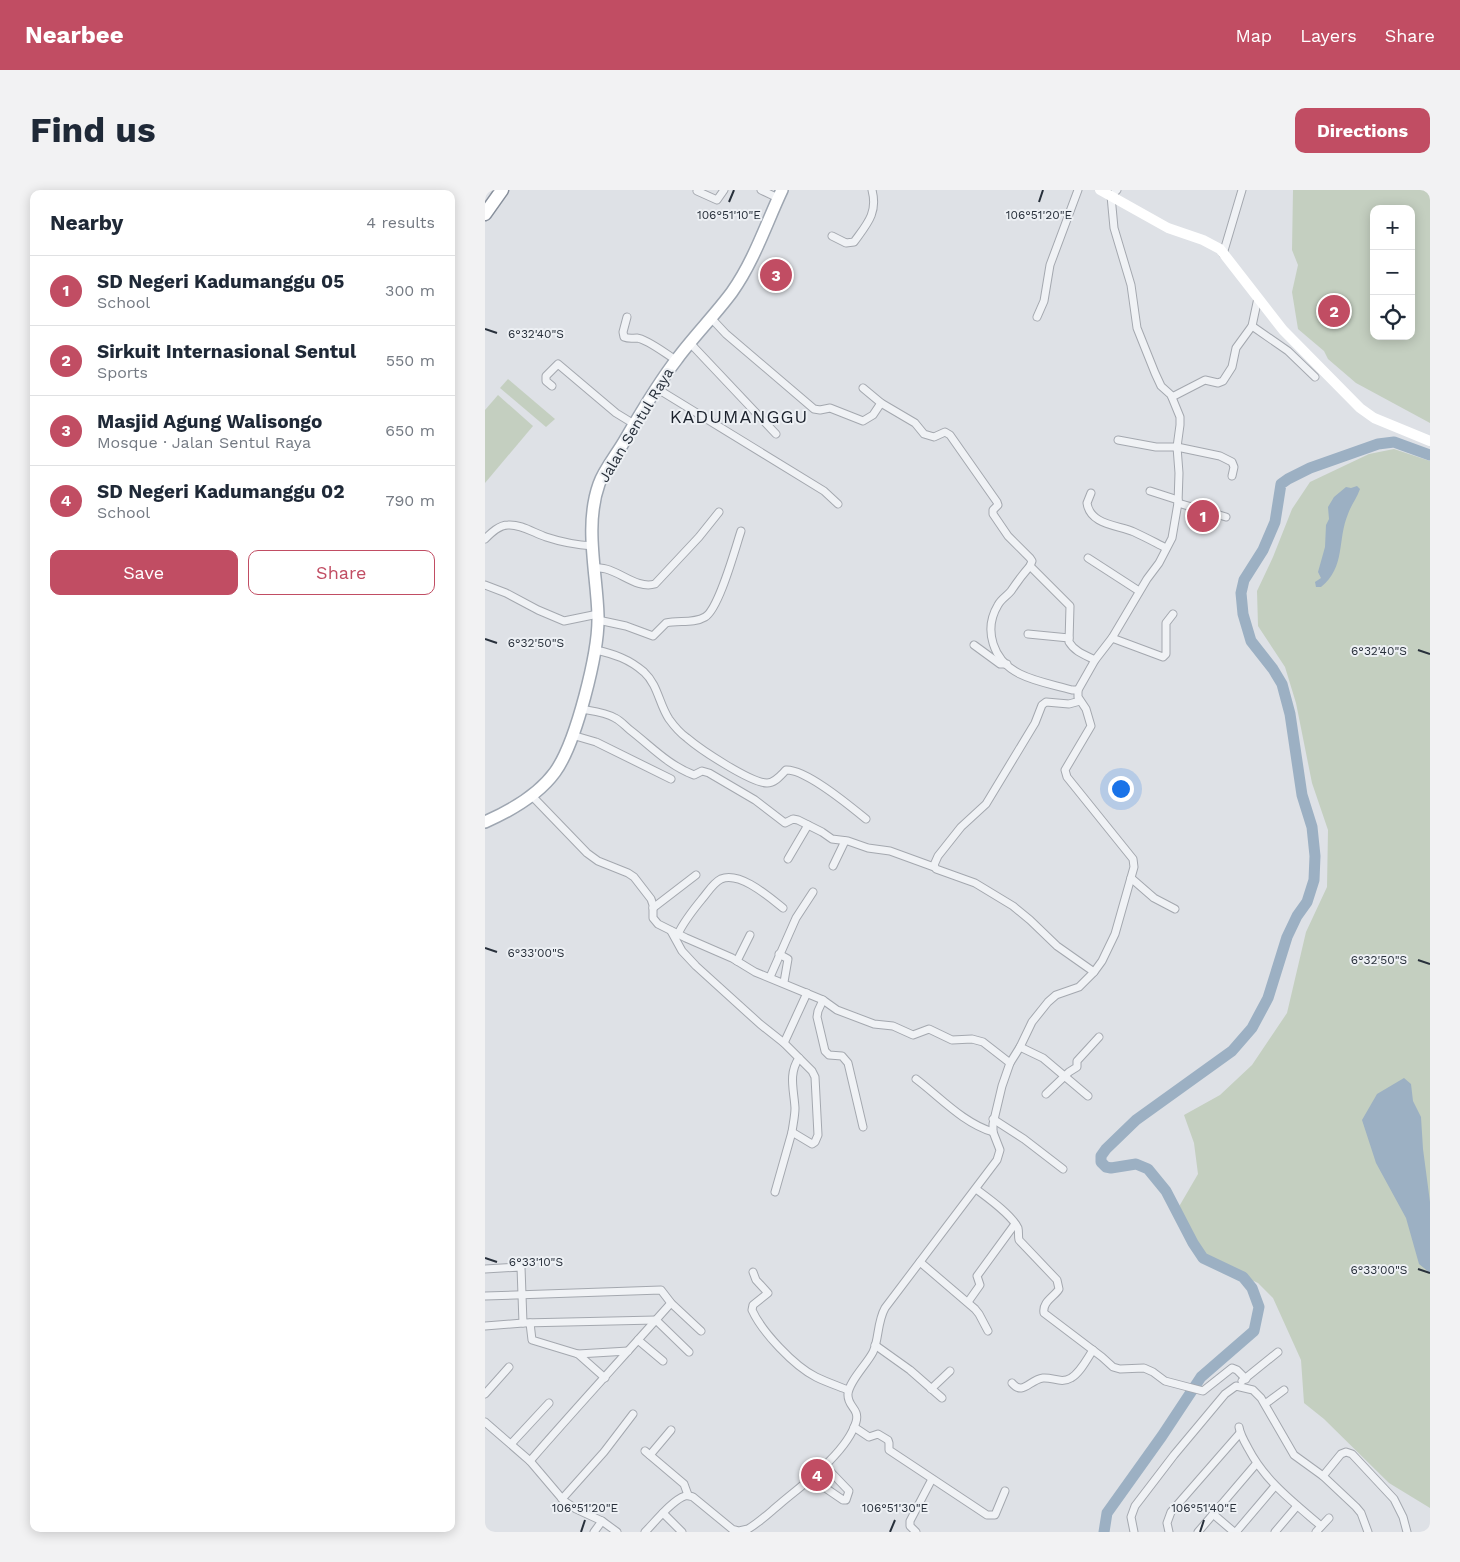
<!DOCTYPE html>
<meta charset="utf-8">
<style>
:root{--surface:#fff;--page:#f2f2f3;--text:#1f2937;--muted:#747a83;--line:#e0e1e3;--accent:#c14d63}
body{margin:0;font-family:"Work Sans",sans-serif;background:var(--page);color:var(--text)}
.controls{position:absolute;right:15px;top:15px;display:grid;overflow:hidden;border-radius:10px;box-shadow:0 2px 12px #0003}
.controls button{width:45px;height:45px;display:grid;place-items:center;padding:0;border:0;border-bottom:1px solid var(--line);background:var(--surface);color:var(--text);font:25px sans-serif}
.you{position:absolute;left:635px;top:598px;width:18px;height:18px;margin:-12px;border:4px solid #fff;border-radius:50%;background:#1a73e8;box-shadow:0 0 0 8px #1a73e833}
.badge{display:grid;place-items:center;width:32px;height:32px;border-radius:50%;background:var(--accent);color:#fff;font-size:16px;font-weight:700}
.pin{position:absolute;translate:-50% -50%;border:2px solid #fff;box-shadow:0 1px 5px #0006}
.list{margin:0;padding:0;list-style:none}
h2{display:flex;justify-content:space-between;align-items:center;height:65px;margin:0;padding:0 20px;font-size:21px}
h2 small{font-size:16px;font-weight:400;color:var(--muted)}
.list li{display:grid;grid-template-columns:32px 1fr auto;gap:15px;align-items:center;box-sizing:border-box;height:70px;padding:0 20px;border-top:1px solid var(--line)}
.list b{display:block;font-size:19px;white-space:nowrap}
.list p{margin:0;font-size:16px;white-space:nowrap;color:var(--muted)}
.list em{font-size:16px;font-style:normal;color:var(--muted)}
.actions{display:flex;gap:10px;padding:15px 20px}
.actions a{flex:1;padding:11px 0;border:1px solid var(--accent);border-radius:10px;text-align:center;font-size:18px;color:var(--accent)}
.actions .main{background:var(--accent);color:#fff}
.icon{flex:none;width:28px;height:28px;fill:none;stroke:currentColor;stroke-width:2;stroke-linecap:round;stroke-linejoin:round}
.map{position:relative;flex:none;width:945px;height:1342px;overflow:hidden;border-radius:10px}
header{display:flex;align-items:center;gap:30px;box-sizing:border-box;height:70px;padding:0 25px;background:var(--accent);color:#fff}
header strong{font-size:24px}
nav{display:flex;gap:28px;margin-inline-start:auto;font-size:18px}
.intro{display:flex;align-items:center;justify-content:space-between;box-sizing:border-box;height:120px;padding:0 30px}
h1{margin:0;font-size:35px}
.button{padding:12px 22px;border-radius:10px;background:var(--accent);color:#fff;font-size:18px;font-weight:700}
main{display:flex;gap:30px;padding:0 30px}
aside{flex:1;background:var(--surface);border-radius:10px;box-shadow:0 2px 12px #0003}
.map>svg:first-child{display:block}
</style>
<header>
<strong>Nearbee</strong>
<nav><a>Map</a><a>Layers</a><a>Share</a></nav>
</header>
<div class="intro"><h1>Find us</h1><a class="button">Directions</a></div>
<main>
<aside>
<h2>Nearby<small>4 results</small></h2>
<ul class="list">
<li><span class="badge">1</span><div><b>SD Negeri Kadumanggu 05</b><p>School</p></div><em>300 m</em></li>
<li><span class="badge">2</span><div><b>Sirkuit Internasional Sentul</b><p>Sports</p></div><em>550 m</em></li>
<li><span class="badge">3</span><div><b>Masjid Agung Walisongo</b><p>Mosque · Jalan Sentul Raya</p></div><em>650 m</em></li>
<li><span class="badge">4</span><div><b>SD Negeri Kadumanggu 02</b><p>School</p></div><em>790 m</em></li>
</ul>
<div class="actions"><a class="main">Save</a><a>Share</a></div>
</aside>
<div class="map">
<svg width="945" height="1342" viewBox="0 0 945 1342">
<rect width="100%" height="100%" fill="#dee1e6"/>
<!-- green -->
<g fill="#c4cfc0" fill-rule="evenodd">
<path d="M808,0H945V233L871,193L843,169L839,161L813,139L807,102L813,75L807,60ZM889,19H926V146H889Z"/>
<polygon points="23,189 70,229 61,237 15,198"/>
<polygon points="13,205 48,236 0,293 0,220"/>
<polygon points="909,259 945,271 945,1318 904,1293 839,1229 819,1213 816,1170 788,1108 773,1093 718,1068 708,1053 692,1020 713,984 709,953 699,925 735,905 767,875 802,823 821,742 842,697 843,640 827,593 811,513 800,477 773,436 772,401 788,367 807,319 825,292 884,264"/>
</g>
<!-- water -->
<g fill="#9cb0c3">
<path d="M872,296L875,299C872,308 866,315 863,324C852,350 861,377 836,397H831L830,392L836,388L833,382L840,357L841,335L844,329L843,317L849,307L861,297L866,298Z"/>
<polygon points="919,888 926,894 928,911 936,927 938,959 945,1012 945,1083 934,1074 921,1028 891,973 877,930 892,904"/>
</g>
<g fill="none" stroke-linecap="round" stroke-linejoin="round">
<!-- river -->
<polyline stroke="#9cb0c3" stroke-width="11" points="619,1342 622,1323 677,1246 716,1187 769,1141 774,1117 767,1098 758,1087 718,1068 708,1053 681,1001 663,979 651,974 626,978 621,977 616,972 616,966 621,959 651,930 747,861 767,838 783,808 802,747 812,726 822,712 829,690 830,666 827,637 817,605 805,524 797,494 788,479 766,451 758,424 756,403 759,390 778,360 790,332 796,294 803,289 825,278 893,254 909,252 945,265"/>
<defs>
<g id="street">
<polyline points="276,0 293,8"/>
<polyline points="212,1 232,10 239,0"/>
<path d="M347,46L361,53L369,52C382,34 393,23 387,0"/>
<polyline points="738,64 757,0"/>
<path d="M142,127L138,142L139,147C144,149 147,148 152,148C162,149 181,164 191,170"/>
<polyline points="552,127 559,111 565,75 593,0"/>
<polyline points="226,128 241,144 329,219 335,220 345,218 378,231 388,225 396,213"/>
<polyline points="767,136 803,161 830,187"/>
<polyline points="205,153 291,244"/>
<polyline points="67,196 61,191 61,186 73,174 131,223 149,234"/>
<polyline points="171,198 339,301 353,314"/>
<polyline points="378,198 396,213 430,233 439,244 449,247 460,242 465,245 512,312 513,315 508,320 508,324 523,346 545,368 547,371 545,376"/>
<polyline points="687,207 720,190 733,193 738,191 747,177 751,158 767,136 773,108"/>
<polyline points="633,250 671,257 692,257 735,266 747,272 749,277 747,286"/>
<polyline points="665,301 693,310"/>
<path d="M606,303L602,313C605,335 633,335 649,342C660,347 671,353 681,358"/>
<polyline points="693,313 741,327"/>
<path d="M0,349C6,343 14,335 23,335C36,334 49,343 61,347C76,352 92,355 108,356"/>
<polyline points="603,368 654,401"/>
<path d="M109,377C113,378 117,378 121,379C137,383 153,399 170,394L214,347L234,322"/>
<polyline points="0,395 21,403 53,420 79,431 113,424"/>
<path d="M113,430L141,436L168,446L181,433C194,430 208,434 220,427C234,419 250,359 256,341"/>
<polyline points="543,444 584,448"/>
<polyline points="627,448 678,467 681,464 681,433 688,424"/>
<polyline points="489,455 515,474 522,474"/>
<path d="M111,460C129,464 144,469 159,482C173,495 174,514 184,529C189,536 195,543 202,548C216,560 266,593 282,593C290,593 296,585 301,580C321,579 365,616 381,629"/>
<path d="M593,500H587C570,495 551,492 535,484C508,471 498,440 513,415C516,409 522,406 526,401C532,392 538,384 545,376L585,416L584,452C590,462 600,465 610,470"/>
<polyline points="595,511 584,514 561,512 557,515 550,533 501,614 476,637 453,666 449,675 451,679 490,693 528,716 545,730 572,756 609,782"/>
<path d="M96,519C107,521 120,522 130,528C136,531 140,536 145,540C167,557 183,575 209,585L217,581L224,583L270,610L300,633L308,629L313,630L337,642L347,649L363,651L383,658L405,661L449,677"/>
<polyline points="87,545 111,552 186,589"/>
<polyline points="46,605 102,663 113,671 143,683 149,687 166,709 168,715 168,728 173,734 201,748 247,768 270,782 338,810 352,820 389,834 408,836 428,845 444,839 467,850 487,849 498,852 525,873"/>
<polyline points="303,669 323,635"/>
<polyline points="348,676 360,651"/>
<polyline points="646,688 669,708 690,719"/>
<polyline points="168,718 211,685"/>
<polyline points="186,741 197,761 211,776 275,834 299,853 327,881 330,887 333,945 330,952 327,954 307,942 290,1002"/>
<path d="M193,744C199,731 208,720 217,709C223,702 228,693 236,689C255,681 284,707 298,718"/>
<polyline points="294,764 303,769 299,792"/>
<polyline points="252,771 265,745"/>
<polyline points="285,787 311,728 328,702"/>
<polyline points="338,810 333,821 332,827 340,861 344,865 357,866 363,873 378,937"/>
<polyline points="299,853 322,803"/>
<polyline points="535,857 558,868 603,906"/>
<path d="M431,889C455,907 478,933 508,942"/>
<polyline points="561,904 584,882 592,877 592,871 614,847"/>
<polyline points="508,929 539,949 578,979"/>
<path d="M307,942C308,934 310,926 310,918C309,900 303,884 314,868"/>
<path d="M491,999C503,1008 526,1024 533,1038C534,1042 533,1046 534,1050L572,1090L574,1099C569,1107 557,1112 559,1123L617,1167L628,1177L635,1179L659,1178L668,1182L680,1191L718,1201L747,1178L752,1180L761,1189"/>
<polyline points="435,1072 490,1119 494,1124 503,1141"/>
<polyline points="0,1079 36,1077 38,1133"/>
<path d="M268,1082L271,1090L283,1103L268,1115L267,1120C277,1142 309,1176 331,1187C341,1192 353,1196 363,1200"/>
<polyline points="0,1106 176,1100 186,1113 216,1141"/>
<polyline points="483,1112 495,1095 492,1086 530,1034"/>
<polyline points="45,1133 47,1150 93,1164 120,1188"/>
<polyline points="0,1136 38,1133 171,1130 204,1162"/>
<polyline points="153,1150 178,1171"/>
<polyline points="390,1155 425,1180 457,1208"/>
<polyline points="93,1164 143,1161"/>
<polyline points="757,1191 793,1162"/>
<path d="M527,1193C538,1206 544,1190 558,1188C568,1187 576,1194 586,1188C595,1183 602,1169 608,1160"/>
<polyline points="446,1199 465,1181"/>
<polyline points="0,1204 24,1177"/>
<polyline points="780,1214 799,1200"/>
<polyline points="0,1232 45,1271 79,1311 91,1319 117,1331 132,1342"/>
<polyline points="369,1237 384,1247 393,1244 403,1250 404,1253 404,1260 502,1325 510,1325 520,1301"/>
<path d="M754,1237C755,1244 759,1251 763,1258C780,1291 808,1312 836,1336"/>
<polyline points="26,1254 64,1213"/>
<polyline points="160,1261 199,1294 203,1305"/>
<polyline points="165,1265 186,1240"/>
<path d="M45,1271C91,1218 139,1166 186,1113"/>
<polyline points="329,1284 339,1297 358,1310 361,1310 364,1301 339,1275"/>
<polyline points="838,1286 856,1264 861,1262 867,1264 909,1309 918,1327 922,1342"/>
<polyline points="77,1309 119,1262 148,1224"/>
<polyline points="178,1323 197,1342"/>
<polyline points="728,1324 749,1342"/>
<polyline points="109,1342 117,1331"/>
<path d="M160,1342C170,1332 187,1310 200,1306C203,1305 205,1306 208,1307L247,1339L254,1341L263,1339C275,1332 285,1322 296,1313C320,1293 362,1262 371,1232C375,1218 362,1217 363,1204C364,1191 382,1174 388,1162C394,1150 392,1132 400,1118L512,970L515,960L508,942V934L517,896L525,873L535,857L547,832L563,812L571,805L594,797L609,782L617,771L630,744L649,677L648,669L582,587L580,580L606,536L601,519L593,507V500L610,470L627,448L662,389L674,373L687,348L693,313L694,283L692,257L695,235V227L686,205L676,196L670,183L652,138L646,95L629,38L626,6L632,0"/>
<polyline points="431,1342 425,1336 425,1331 447,1289"/>
<polyline points="649,1342 646,1327 650,1316 689,1265 740,1204 751,1196 768,1200 776,1208 809,1265 838,1286 871,1317 876,1323 883,1342"/>
<polyline points="684,1342 682,1333 686,1322 755,1243"/>
<polyline points="713,1342 771,1274"/>
<polyline points="751,1342 790,1296"/>
<polyline points="790,1342 812,1316"/>
<polyline points="831,1342 844,1328"/>
</g>
<path id="primary" d="M0,632C25,621 54,604 70,582C91,553 114,462 113,426C112,384 99,336 114,294C119,280 129,268 137,255C154,226 171,196 192,169C209,146 230,125 247,102C269,71 281,34 297,0"/>
<polyline id="highway" points="0,24 17,0"/>
</defs>
<!-- street casing -->
<use href="#street" stroke="#a4a8af" stroke-width="9"/>
<!-- primary casing -->
<use href="#primary" stroke="#9ea6b1" stroke-width="14"/>
<!-- highway casing -->
<use href="#highway" stroke="#878f9b" stroke-width="15"/>
<!-- street -->
<use href="#street" stroke="#f0f2f5" stroke-width="7"/>
<!-- secondary -->
<polyline stroke="#fff" stroke-width="10" points="615,0 683,38 718,50 735,59 798,140 875,218 889,228 945,251"/>
<!-- primary -->
<use href="#primary" stroke="#fff" stroke-width="11"/>
<!-- highway -->
<use href="#highway" stroke="#fff" stroke-width="12"/>
</g>
<!-- ticks -->
<path fill="none" stroke="#28303b" stroke-width="2" d="M244,12L249,0M554,12L558,0M0,139L12,143M0,449L12,453M933,460L945,464M0,758L12,762M933,770L945,774M0,1068L12,1072M933,1079L945,1083M96,1342L100,1330M405,1342L410,1330M715,1342L719,1330"/>
<g text-anchor="middle" stroke-width="4" stroke-linejoin="round" paint-order="stroke">
<!-- street labels -->
<g font-size="15" fill="#28303b" stroke="#edf0f4">
<text transform="translate(151 235) rotate(-59)" y="5">Jalan Sentul Raya</text>
</g>
<!-- quarter labels -->
<g font-size="18" letter-spacing="1" fill="#1b212c" stroke="#edf0f4">
<text x="254" y="233">KADUMANGGU</text>
</g>
</g>
<g font-size="12" text-anchor="middle" fill="#28303b" stroke="#edf0f4" stroke-width="4" stroke-linejoin="round" paint-order="stroke">
<text x="244" y="29">106°51'10"E</text>
<text x="554" y="29">106°51'20"E</text>
<text x="51" y="148">6°32'40"S</text>
<text x="51" y="457">6°32'50"S</text>
<text x="894" y="465">6°32'40"S</text>
<text x="51" y="767">6°33'00"S</text>
<text x="894" y="774">6°32'50"S</text>
<text x="51" y="1076">6°33'10"S</text>
<text x="894" y="1084">6°33'00"S</text>
<text x="100" y="1322">106°51'20"E</text>
<text x="410" y="1322">106°51'30"E</text>
<text x="719" y="1322">106°51'40"E</text>
</g>
</svg>
<div class="controls">
<button>+</button>
<button>−</button>
<button><svg class="icon" aria-label="locate" viewBox="0 0 24 24"><circle cx="12" cy="12" r="6"/><path d="M12 2v4M12 18v4M2 12h4M18 12h4"/></svg></button>
</div>
<div class="you"></div>
<div class="pin badge" style="left:718px;top:326px">1</div>
<div class="pin badge" style="left:849px;top:121px">2</div>
<div class="pin badge" style="left:291px;top:85px">3</div>
<div class="pin badge" style="left:332px;top:1285px">4</div>
</div>
</main>
